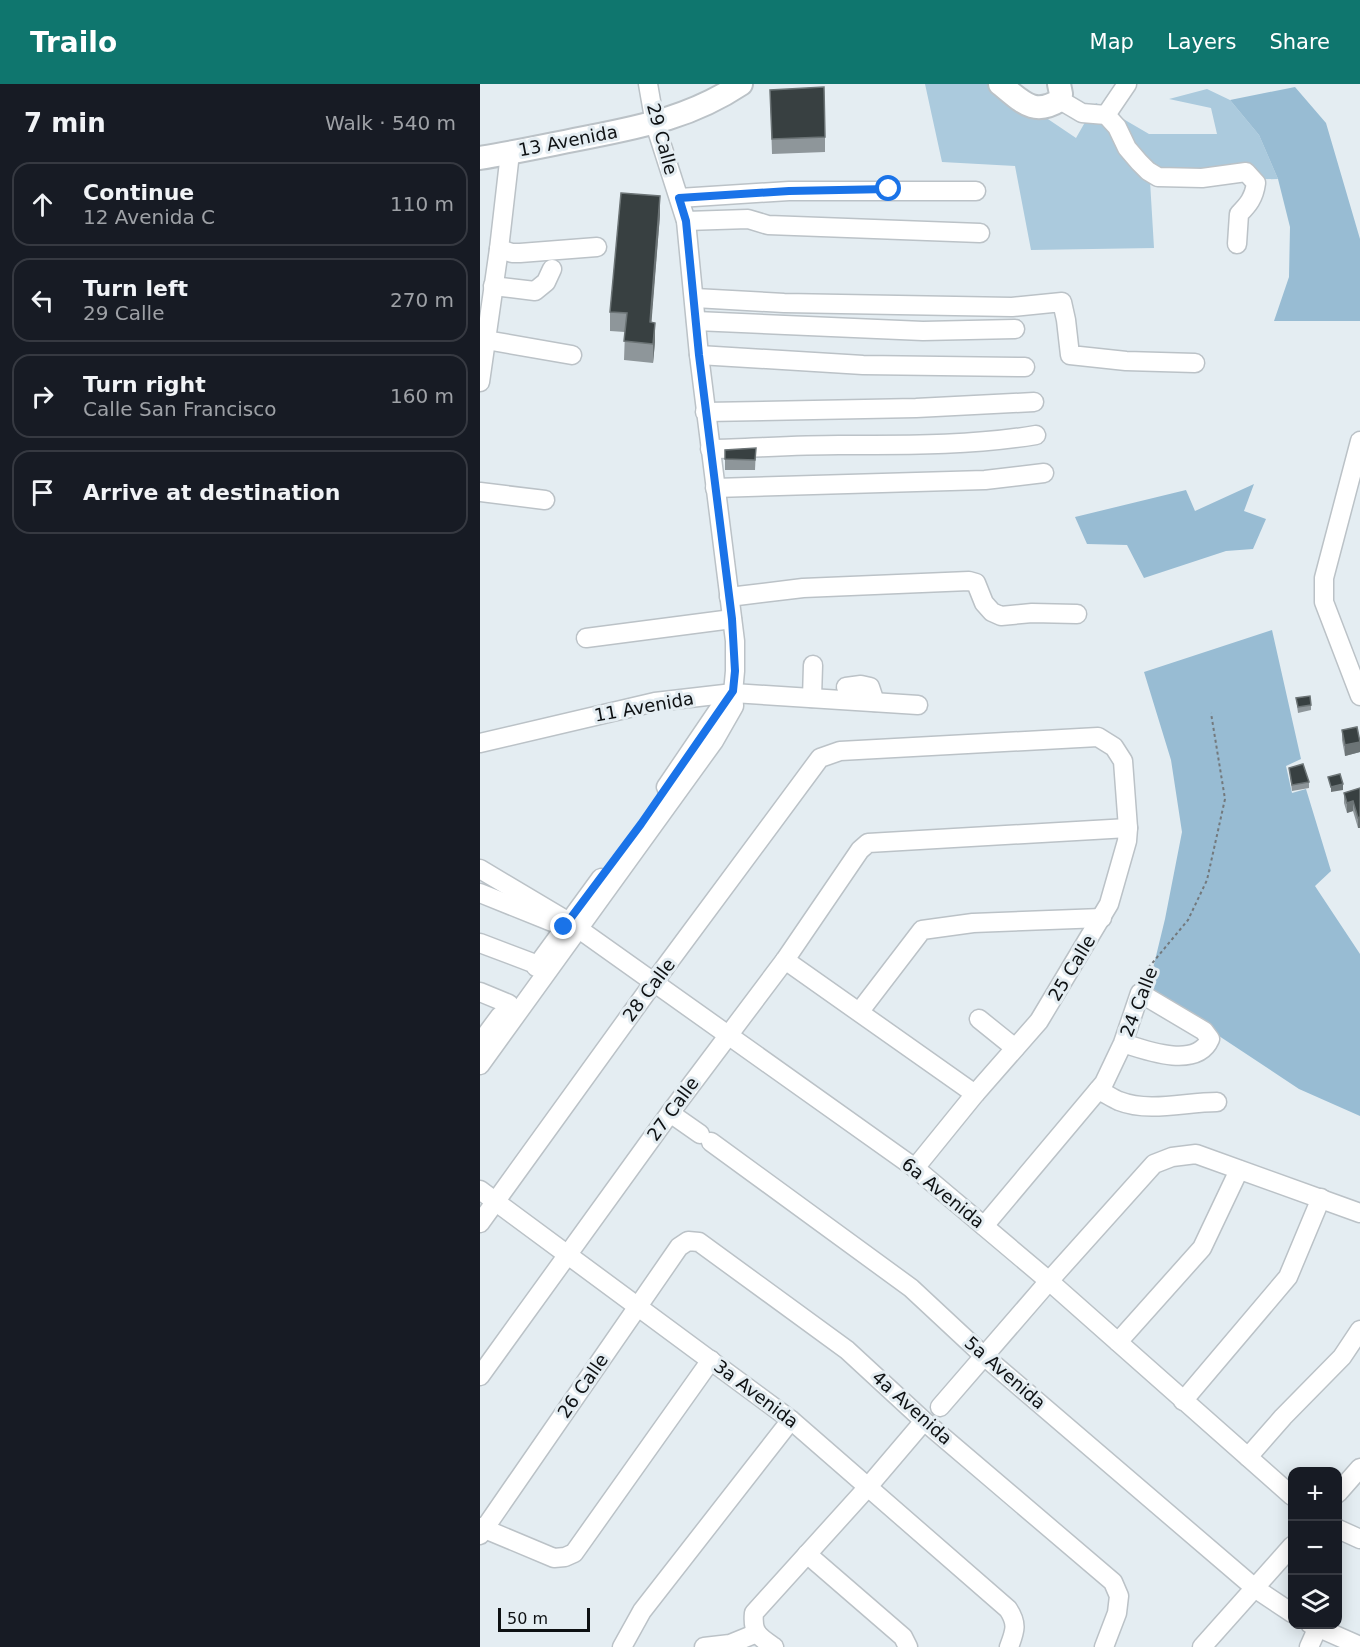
<!DOCTYPE html>
<meta charset="utf-8">
<style>
:root{--surface:#171b24;--page:#242831;--text:#f1f3f6;--muted:#9ea1a6;--line:#363941;--accent:#0f766e}
body{margin:0;font-family:"DejaVu Sans",sans-serif;background:var(--page);color:var(--text)}
.controls{position:absolute;right:18px;bottom:18px;display:grid;overflow:hidden;border-radius:12px;box-shadow:0 3px 15px #0003}
.controls button{width:54px;height:54px;display:grid;place-items:center;padding:0;border:0;border-bottom:2px solid var(--line);background:var(--surface);color:var(--text);font:30px sans-serif}
.scale{position:absolute;left:18px;bottom:15px;width:92px;box-sizing:border-box;padding-left:6px;border:3px solid #0e1113;border-top:0;font-size:16px;line-height:21px;white-space:nowrap;color:#0e1113;-webkit-text-stroke:4px #e4edf2;paint-order:stroke}
.stop{position:absolute;width:18px;height:18px;margin:-14px;border:4px solid #1a73e8;border-radius:50%;background:#fff}
.stop.end{background:#1a73e8;border-color:#fff;box-shadow:0 2px 6px #0008}
.list{margin:0;padding:0;list-style:none}
h2{display:flex;justify-content:space-between;align-items:center;height:78px;margin:0;padding:0 24px;font-size:26px}
h2 small{font-size:20px;font-weight:400;color:var(--muted)}
.list li{display:grid;grid-template-columns:39px 1fr auto;gap:18px;align-items:center;box-sizing:border-box;height:84px;margin:0 12px 12px;padding:0 12px;border:2px solid var(--line);border-radius:18px}
.list b{display:block;font-size:22px;white-space:nowrap}
.list p{margin:0;font-size:20px;white-space:nowrap;color:var(--muted)}
.list em{font-size:20px;font-style:normal;color:var(--muted)}
.icon{flex:none;width:33px;height:33px;fill:none;stroke:currentColor;stroke-width:2;stroke-linecap:round;stroke-linejoin:round}
.map{position:relative;flex:none;width:880px;height:1563px;overflow:hidden}
header{display:flex;align-items:center;gap:36px;box-sizing:border-box;height:84px;padding:0 30px;background:var(--accent);color:#fff}
header strong{font-size:28px}
nav{display:flex;gap:33px;margin-inline-start:auto;font-size:21px}
main{display:flex}
aside{flex:1;background:var(--surface)}
.map>svg:first-child{display:block}
</style>
<header>
<strong>Trailo</strong>
<nav><a>Map</a><a>Layers</a><a>Share</a></nav>
</header>
<main>
<aside>
<h2>7 min<small>Walk · 540 m</small></h2>
<ul class="list">
<li><svg class="icon" aria-label="ahead" viewBox="0 0 24 24"><path d="M12 20V5M6 11l6-6 6 6"/></svg><div><b>Continue</b><p>12 Avenida C</p></div><em>110 m</em></li>
<li><svg class="icon" aria-label="left" viewBox="0 0 24 24"><path d="M17 20v-9H6M10 6l-5 5 5 5"/></svg><div><b>Turn left</b><p>29 Calle</p></div><em>270 m</em></li>
<li><svg class="icon" aria-label="right" viewBox="0 0 24 24"><path d="M7 20v-9h11M14 6l5 5-5 5"/></svg><div><b>Turn right</b><p>Calle San Francisco</p></div><em>160 m</em></li>
<li><svg class="icon" aria-label="arrive" viewBox="0 0 24 24"><path d="M6 21V4h12l-3 4 3 4H6"/></svg><div><b>Arrive at destination</b></div></li>
</ul>
</aside>
<div class="map">
<svg width="880" height="1563" viewBox="0 0 880 1563">
<rect width="100%" height="100%" fill="#e4edf2"/>
<!-- green -->
<polygon fill="#abcadd" points="445,0 516,0 596,54 616,19 669,50 737,50 731,24 689,15 727,5 750,16 779,51 798,95 670,97 674,164 551,166 535,82 462,78"/>
<!-- forest -->
<g fill="#98bcd3">
<polygon points="815,3 846,39 880,155 880,237 794,237 809,193 810,143 798,95 779,51 750,16"/>
<polygon points="774,400 764,427 786,435 773,465 746,467 664,494 647,461 607,460 595,433 706,406 715,427"/>
<polygon points="792,546 821,675 806,682 812,709 826,705 851,787 835,802 880,870 880,1032 819,1005 668,905 685,835 702,748 691,676 664,588"/>
</g>
<g fill="none" stroke-linecap="round" stroke-linejoin="round">
<defs>
<g id="minor">
<path d="M580,16L602,29L626,31L637,43L647,64L659,78L668,87L678,93L722,94L766,88L776,99C774,114 768,121 759,130L757,160"/>
<polyline points="626,31 647,0"/>
<polyline points="199,114 309,107 496,107"/>
<polyline points="206,137 268,135 288,141 500,149"/>
<polyline points="19,165 32,169 40,169 117,163"/>
<polyline points="13,202 55,207 66,198 72,185"/>
<polyline points="215,214 304,219 532,223 582,218 586,236 590,271 646,277 715,279"/>
<polyline points="216,237 443,247 535,245"/>
<polyline points="6,256 92,271"/>
<polyline points="219,271 383,281 545,283"/>
<polyline points="0,298 19,165 30,69"/>
<polyline points="225,328 436,324 554,318"/>
<polyline points="880,357 844,494 844,518 880,612"/>
<path d="M230,365C273,364 316,361 359,361C425,361 490,362 556,351"/>
<polyline points="235,404 505,396 564,389"/>
<polyline points="0,408 65,416"/>
<polyline points="249,513 323,504 489,497 496,499 504,519 512,528 521,532 552,529 597,530"/>
<polyline points="106,554 252,535"/>
<polyline points="366,603 381,601 390,603 395,618"/>
<polyline points="332,614 333,581"/>
<polyline points="0,659 175,618 253,609 438,621"/>
<polyline points="186,703 243,619"/>
<polyline points="0,785 89,838 435,1084 569,1197 812,1412"/>
<polyline points="0,809 72,838"/>
<polyline points="0,859 58,881"/>
<polyline points="305,876 495,1010"/>
<polyline points="56,883 121,794"/>
<polyline points="0,908 29,920"/>
<polyline points="380,927 442,846 493,839 622,834"/>
<polyline points="499,935 535,964"/>
<polyline points="0,959 20,932"/>
<polyline points="0,981 234,657 254,622 253,609 255,587 255,557 219,271 206,137 175,40 168,0"/>
<path d="M618,1006C625,1009 632,1014 639,1017C670,1029 705,1018 737,1018"/>
<polyline points="190,1029 220,1050"/>
<polyline points="231,1058 431,1204 504,1272 776,1505 812,1529"/>
<path d="M0,1106L311,1336L528,1525C538,1540 535,1547 529,1563"/>
<polyline points="0,1139 174,898 340,674 360,667 618,653 634,663 643,677 648,744 647,757 629,820 559,937 495,1010 435,1084"/>
<path d="M504,1142L624,999L643,959L660,909L724,947L730,955C717,985 667,967 643,959"/>
<polyline points="638,1258 722,1164 759,1086"/>
<polyline points="0,1292 190,1029 305,876 380,766 388,759 648,744"/>
<polyline points="703,1317 808,1193 841,1114"/>
<polyline points="460,1323 569,1197 674,1080 692,1073 716,1070 880,1129"/>
<polyline points="768,1373 803,1333 862,1273 880,1246"/>
<polyline points="858,1409 880,1384"/>
<polyline points="0,1443 74,1474 85,1473 94,1469 231,1276"/>
<polyline points="858,1445 880,1455"/>
<polyline points="0,1451 199,1163 208,1157 219,1158 367,1266 444,1337 633,1498 639,1512 637,1529 624,1563"/>
<polyline points="327,1470 423,1553 428,1563"/>
<polyline points="830,1540 880,1562"/>
<polyline points="142,1563 162,1527 311,1336"/>
<polyline points="224,1563 250,1560 277,1549"/>
<path d="M294,1563C278,1552 272,1549 274,1529L387,1404L444,1337"/>
<polyline points="722,1563 812,1462"/>
<polyline points="829,1563 837,1545"/>
</g>
<g id="major">
<path d="M520,0C542,17 553,33 580,16L581,10L579,0"/>
<path d="M0,74C37,68 73,60 109,53C165,42 213,32 261,0"/>
</g>
</defs>
<!-- minor casing -->
<use href="#minor" stroke="#bbc2c7" stroke-width="21"/>
<!-- major casing -->
<use href="#major" stroke="#bbc2c7" stroke-width="26"/>
<!-- path -->
<polyline stroke="#73797d" stroke-width="2" stroke-dasharray="3 3" stroke-linecap="butt" points="665,895 669,883 708,836 727,796 745,715 731,629"/>
<!-- minor -->
<use href="#minor" stroke="#fff" stroke-width="18"/>
<!-- major -->
<use href="#major" stroke="#fff" stroke-width="22"/>
</g>
<!-- wall -->
<g fill="#8e969a">
<polygon points="290,6 345,53 345,68 292,70"/>
<polygon points="180,131 171,238 175,258 173,279 144,276 145,248 130,247 130,228"/>
<polygon points="276,364 275,386 245,386 245,366"/>
<polygon points="816,614 831,621 831,626 818,629"/>
<polygon points="862,646 880,658 880,668 865,672 862,656"/>
<polygon points="809,684 829,698 829,704 812,707"/>
<polygon points="880,704 878,744 873,727 867,729 864,719 864,709"/>
</g>
<!-- shaded-wall -->
<g fill="#6c7476">
<polygon points="180,112 180,131 170,257 170,238"/>
<polygon points="175,239 175,258 173,279 173,260"/>
<polygon points="880,658 880,668 865,672 865,661"/>
<polygon points="863,700 863,706 851,708 851,703"/>
<polygon points="873,717 873,727 867,729 867,719"/>
<polygon points="880,733 880,744 878,744 878,734"/>
</g>
<!-- building -->
<g fill="#384041" stroke="#6c7476" stroke-width="1.5">
<polygon points="344,3 345,53 292,55 290,6"/>
<polygon points="141,109 180,112 170,238 175,239 173,260 144,257 147,229 130,228"/>
<polygon points="276,364 275,376 245,375 245,366"/>
<polygon points="830,612 831,621 818,623 816,614"/>
<polygon points="877,643 880,658 865,661 862,646"/>
<polygon points="823,680 829,698 812,701 809,684"/>
<polygon points="860,690 863,700 851,703 848,693"/>
<polygon points="880,704 880,733 878,734 873,717 867,719 864,709"/>
</g>
<g fill="none" stroke-linecap="round" stroke-linejoin="round">
<!-- route -->
<polyline stroke="#1a73e8" stroke-width="8" points="84,843 161,740 253,607 255,587 252,535 219,271 206,137 199,114 309,107 409,105"/>
</g>
<g text-anchor="middle" stroke-width="6" stroke-linejoin="round" paint-order="stroke">
<!-- street labels -->
<g font-size="18" fill="#0e1113" stroke="#e4edf2">
<text transform="translate(182 55) rotate(75)" y="6">29 Calle</text>
<text transform="translate(88 57) rotate(-11)" y="6">13 Avenida</text>
<text transform="translate(164 623) rotate(-10)" y="6">11 Avenida</text>
<text transform="translate(592 884) rotate(-59)" y="6">25 Calle</text>
<text transform="translate(169 906) rotate(-53)" y="6">28 Calle</text>
<text transform="translate(659 918) rotate(-69)" y="6">24 Calle</text>
<text transform="translate(193 1025) rotate(-54)" y="6">27 Calle</text>
<text transform="translate(463 1109) rotate(39)" y="6">6a Avenida</text>
<text transform="translate(525 1289) rotate(41)" y="6">5a Avenida</text>
<text transform="translate(103 1302) rotate(-55)" y="6">26 Calle</text>
<text transform="translate(276 1310) rotate(37)" y="6">3a Avenida</text>
<text transform="translate(432 1324) rotate(42)" y="6">4a Avenida</text>
</g>
</g>
</svg>
<div class="controls">
<button>+</button>
<button>−</button>
<button><svg class="icon" aria-label="layers" viewBox="0 0 24 24"><path d="M12 4l9 5-9 5-9-5zM3 14l9 5 9-5"/></svg></button>
</div>
<div class="scale">50 m</div>
<div class="stop" style="left:409px;top:105px"></div>
<div class="stop end" style="left:84px;top:843px"></div>
</div>
</main>
